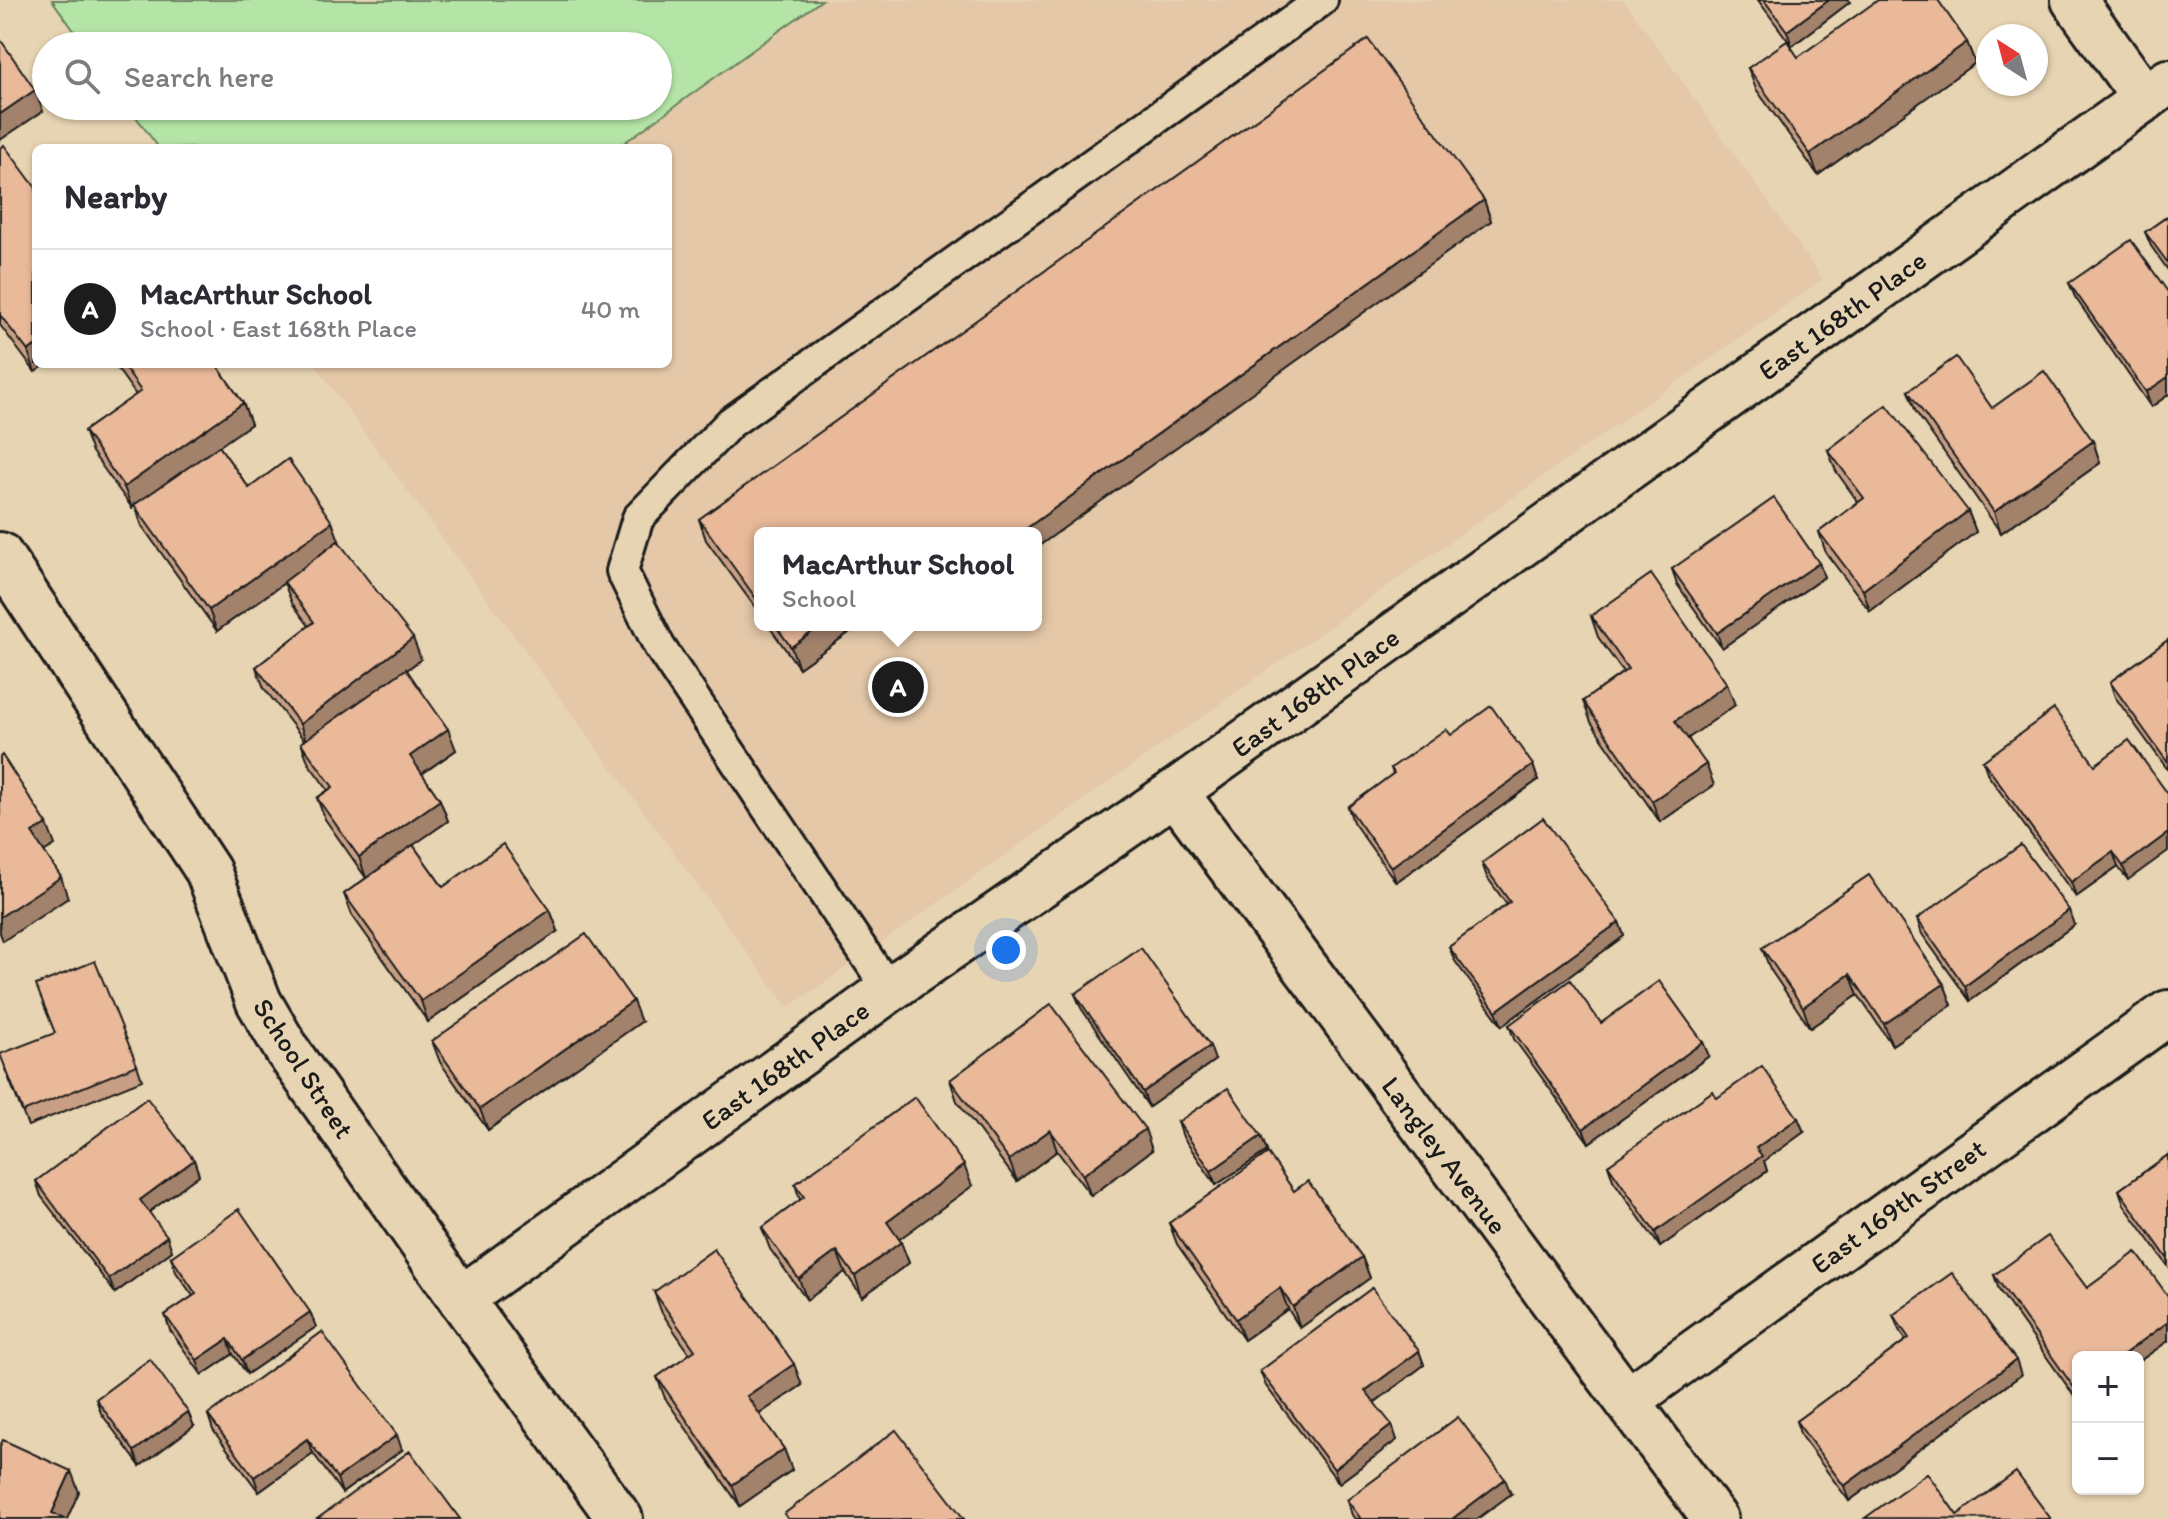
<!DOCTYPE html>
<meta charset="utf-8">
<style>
:root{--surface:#fff;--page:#f2f2f3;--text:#2b2b33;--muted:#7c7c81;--line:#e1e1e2;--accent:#1c1c1c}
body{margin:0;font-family:Itim,sans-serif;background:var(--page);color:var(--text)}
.controls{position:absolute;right:24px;bottom:24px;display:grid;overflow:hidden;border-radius:12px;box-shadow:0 2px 6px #0004}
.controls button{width:72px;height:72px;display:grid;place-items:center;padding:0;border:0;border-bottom:2px solid var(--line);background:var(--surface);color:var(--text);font:40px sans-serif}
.compass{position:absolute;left:1976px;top:24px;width:72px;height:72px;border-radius:50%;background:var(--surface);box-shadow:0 2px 6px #0004;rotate:324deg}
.you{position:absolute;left:1006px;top:950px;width:28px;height:28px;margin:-20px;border:6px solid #fff;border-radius:50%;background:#1a73e8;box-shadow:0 0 0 12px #1a73e833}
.badge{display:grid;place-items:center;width:52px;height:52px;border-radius:50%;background:var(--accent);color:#fff;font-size:26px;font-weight:700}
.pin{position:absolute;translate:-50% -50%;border:4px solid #fff;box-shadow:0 2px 8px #0006}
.popup{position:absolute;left:754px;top:527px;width:288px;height:104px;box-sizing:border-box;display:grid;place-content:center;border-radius:12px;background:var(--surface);filter:drop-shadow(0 2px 6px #0005);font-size:26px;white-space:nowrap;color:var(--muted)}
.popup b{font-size:30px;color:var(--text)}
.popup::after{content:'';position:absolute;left:50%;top:100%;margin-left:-16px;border:16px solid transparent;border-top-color:var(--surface)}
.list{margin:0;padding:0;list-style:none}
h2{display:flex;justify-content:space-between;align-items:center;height:104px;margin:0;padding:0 32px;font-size:34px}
h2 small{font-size:26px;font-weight:400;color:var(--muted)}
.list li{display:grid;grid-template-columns:52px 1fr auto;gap:24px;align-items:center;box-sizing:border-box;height:120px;padding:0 32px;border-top:2px solid var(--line)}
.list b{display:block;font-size:30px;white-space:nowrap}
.list p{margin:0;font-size:26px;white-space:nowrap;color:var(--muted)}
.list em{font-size:26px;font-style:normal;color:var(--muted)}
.icon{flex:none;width:44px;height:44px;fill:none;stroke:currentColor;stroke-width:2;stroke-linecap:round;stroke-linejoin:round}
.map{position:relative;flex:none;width:2168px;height:1519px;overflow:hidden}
.search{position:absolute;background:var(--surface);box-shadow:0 2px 6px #0004;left:32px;top:32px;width:640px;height:88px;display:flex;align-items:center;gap:20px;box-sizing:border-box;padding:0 28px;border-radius:44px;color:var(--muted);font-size:30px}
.panel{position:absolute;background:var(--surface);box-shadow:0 2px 6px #0004;left:32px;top:144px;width:640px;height:224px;border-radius:12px}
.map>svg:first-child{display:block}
</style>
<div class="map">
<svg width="2168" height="1519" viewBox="0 0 2168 1519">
<rect width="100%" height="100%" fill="#e7d4b2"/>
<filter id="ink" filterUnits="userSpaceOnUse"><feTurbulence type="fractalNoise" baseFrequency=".0125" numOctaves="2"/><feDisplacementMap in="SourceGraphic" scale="16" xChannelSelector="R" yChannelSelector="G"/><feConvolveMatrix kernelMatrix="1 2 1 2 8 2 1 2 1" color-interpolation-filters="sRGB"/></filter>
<g filter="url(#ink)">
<!-- built -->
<path fill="#e4c8a8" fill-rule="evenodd" d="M822,0H1624L1823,279L788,1008L315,365L668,364V148H617ZM760,533H1036V625H760Z"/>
<!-- green -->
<polygon fill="#b4e5a6" stroke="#688061" stroke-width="2" points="52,0 822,0 617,148 159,148 128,106 658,106 658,46 85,46"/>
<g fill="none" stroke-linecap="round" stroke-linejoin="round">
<defs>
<polyline id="lane" points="889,990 659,646 622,571 638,518 730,423 1322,0"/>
<g id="street">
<polyline points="2074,0 2145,99"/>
<polyline points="0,555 208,871 259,1002 287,1050 461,1299 620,1519"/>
<polyline points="1175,792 1715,1519"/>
<polyline points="461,1299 889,990 1175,792 2168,82"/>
<polyline points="1628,1400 2168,1013"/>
</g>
</defs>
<!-- lane casing -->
<use href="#lane" stroke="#1c1c1c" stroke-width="36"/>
<!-- street casing -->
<use href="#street" stroke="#1c1c1c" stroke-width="50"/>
<!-- lane -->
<use href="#lane" stroke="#e7d4b2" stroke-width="30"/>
<!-- street -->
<use href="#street" stroke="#e7d4b2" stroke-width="44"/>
</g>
<!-- wall -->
<g fill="#c89f84" stroke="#1c1c1c" stroke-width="2">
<polygon points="1758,0 1849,0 1850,2 1792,46"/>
<polygon points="1967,42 1975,63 1818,175 1756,89 1748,68 1798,57"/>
<polygon points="0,148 35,372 0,325"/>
<polygon points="1484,200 1491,221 760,533 760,614 706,540 699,519"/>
<polygon points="2168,216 2168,270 2151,246 2145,232"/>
<polygon points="2069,283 2168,292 2168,395 2151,407 2075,297"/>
<polygon points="114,364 216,364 243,403 251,424 219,446 249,488 332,522 339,542 421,659 407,670 456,750 422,774 440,800 448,821 413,845 443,887 550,910 558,931 428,1022 352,915 344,894 366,878 325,819 317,798 328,790 309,764 301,743 304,740 264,688 256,667 309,626 292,603 284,583 217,631 142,526 135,506 132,508 92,452 84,431 136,395"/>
<polygon points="1908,391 1992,408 2093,441 2100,463 2001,533 1916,412"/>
<polygon points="1828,450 1968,511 1976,532 1870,611 1826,553 1819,532 1858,502 1836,471"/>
<polygon points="1819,563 1824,577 1722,648 1677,584 1672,569"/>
<polygon points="1591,616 1735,705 1688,738 1714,785 1660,822 1591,722 1583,701 1623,672 1598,637"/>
<polygon points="768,625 860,625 799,668"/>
<polygon points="2168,640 2168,770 2115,697 2110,682"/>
<polygon points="1983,761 2095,765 2128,880 2118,867 2076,897 1988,775"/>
<polygon points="1533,765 1538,780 1396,882 1353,822 1348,807 1393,774 1391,768"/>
<polygon points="1482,863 1619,922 1624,936 1502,1026 1455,961 1449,947 1507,905 1487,877"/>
<polygon points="1917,919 2074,925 1970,1001 1922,934"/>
<polygon points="1762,948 1944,984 1952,1005 1892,1045 1858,995 1810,1028 1770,969"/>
<polygon points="1075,994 1215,1060 1149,1107 1081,1008"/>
<polygon points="641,1022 488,1130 440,1062 432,1041"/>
<polygon points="1601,1023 1709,1056 1589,1143 1514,1039 1509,1025"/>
<polygon points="55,1033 137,1065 142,1080 28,1126 5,1069"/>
<polygon points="950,1080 1152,1150 1091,1196 1057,1151 1017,1181 957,1101"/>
<polygon points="1717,1098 1804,1132 1764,1161 1767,1171 1660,1247 1613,1180 1608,1165"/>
<polygon points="1178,1122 1261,1136 1267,1151 1216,1185 1183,1137"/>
<polygon points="2168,1155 2168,1266 2124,1205 2119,1190"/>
<polygon points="194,1160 199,1175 149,1212 172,1251 115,1293 41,1196 36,1181"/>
<polygon points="795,1184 972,1186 899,1239 909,1263 862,1297 845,1272 807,1300 770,1249 762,1228 800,1200"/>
<polygon points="1294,1191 1362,1257 1370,1278 1300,1328 1288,1309 1244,1340 1177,1244 1169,1223"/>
<polygon points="171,1257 316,1327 247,1374 233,1354 202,1375 170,1330 165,1315 193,1296 176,1272"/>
<polygon points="1994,1275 2087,1288 2168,1296 2168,1341 2138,1362 2078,1357 2078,1401 1999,1290"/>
<polygon points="654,1292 802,1385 759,1414 784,1449 792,1470 740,1506 665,1398 657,1377 690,1354 662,1313"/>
<polygon points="1893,1315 2021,1375 1849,1501 1801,1436 1796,1421 1906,1340 1899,1330"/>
<polygon points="1419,1351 1424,1365 1374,1403 1397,1440 1339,1483 1266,1386 1260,1371"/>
<polygon points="96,1399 194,1426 140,1466 101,1413"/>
<polygon points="208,1415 402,1450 342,1493 313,1453 259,1492 213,1430"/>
<polygon points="1511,1494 1477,1519 1355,1519 1352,1515 1347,1500"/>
</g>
<!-- shaded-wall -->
<g fill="#a3826c" stroke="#1c1c1c" stroke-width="2">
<polygon points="1829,0 1849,0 1850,2 1792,46 1787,31"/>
<polygon points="1967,42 1975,63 1818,175 1810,154"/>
<polygon points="35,90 43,111 0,140 0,114"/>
<polygon points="1484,200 1491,221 1036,548 1036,533 1020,533"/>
<polygon points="36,345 36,364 47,364 35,372 28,351"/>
<polygon points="2168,377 2168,395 2151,407 2146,392"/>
<polygon points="243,403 251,424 132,508 124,487"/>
<polygon points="2093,441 2100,463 2001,533 1994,512"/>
<polygon points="1968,511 1976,532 1870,611 1863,590"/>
<polygon points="332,522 340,543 217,631 209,610"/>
<polygon points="1819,563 1824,577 1722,648 1717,633"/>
<polygon points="822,625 860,625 799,668 791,647"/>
<polygon points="413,638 421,659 308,746 300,724"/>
<polygon points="1727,684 1735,705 1683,742 1675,721"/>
<polygon points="448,729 456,750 417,777 410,756"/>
<polygon points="1706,764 1714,785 1660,822 1652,801"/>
<polygon points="1533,765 1538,780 1396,882 1391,867"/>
<polygon points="440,800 448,821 366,878 359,857"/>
<polygon points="47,824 55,845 40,854 32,833"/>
<polygon points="2168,833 2168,851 2128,880 2123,866"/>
<polygon points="2113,852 2118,867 2076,897 2071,882"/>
<polygon points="61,877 68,898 3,941 0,933 0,917"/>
<polygon points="550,910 558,931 428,1022 421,1001"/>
<polygon points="2069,910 2074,925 1970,1001 1965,986"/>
<polygon points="1619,922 1624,936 1502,1026 1496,1011"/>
<polygon points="1850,974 1858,995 1810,1028 1803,1007"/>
<polygon points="1944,984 1952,1005 1892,1045 1884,1024"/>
<polygon points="633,1001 641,1022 488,1130 480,1109"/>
<polygon points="1703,1042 1709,1056 1589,1143 1583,1129"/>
<polygon points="1210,1046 1215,1060 1149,1107 1143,1092"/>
<polygon points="1798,1118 1804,1132 1764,1161 1767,1171 1660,1247 1655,1232 1756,1148"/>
<polygon points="1145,1129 1152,1150 1091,1196 1083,1175"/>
<polygon points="1050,1130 1057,1151 1017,1181 1009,1160"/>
<polygon points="1261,1136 1267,1151 1216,1185 1211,1171"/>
<polygon points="194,1160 199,1175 145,1215 140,1200"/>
<polygon points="964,1165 972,1186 894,1243 887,1222"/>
<polygon points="167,1236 172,1251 115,1293 109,1279"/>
<polygon points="901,1242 909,1263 862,1297 855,1276"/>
<polygon points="837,1251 845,1272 807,1300 799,1279"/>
<polygon points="1362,1257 1370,1278 1300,1328 1293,1307"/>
<polygon points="1280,1288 1288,1309 1244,1340 1236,1319"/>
<polygon points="310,1312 316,1327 247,1374 242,1360"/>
<polygon points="2168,1322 2168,1341 2138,1362 2138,1357 2120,1357"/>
<polygon points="228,1339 233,1354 202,1375 197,1360"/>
<polygon points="1419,1351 1424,1365 1371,1405 1365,1391"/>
<polygon points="2016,1360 2021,1375 1849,1501 1844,1486"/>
<polygon points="794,1364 802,1385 755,1417 747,1396"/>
<polygon points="188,1412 194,1426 140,1466 134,1451"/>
<polygon points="1392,1425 1397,1440 1339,1483 1334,1469"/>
<polygon points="397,1435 402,1450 342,1493 337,1478"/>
<polygon points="307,1439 313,1453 259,1492 254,1477"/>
<polygon points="784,1449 792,1470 740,1506 732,1485"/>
<polygon points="71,1471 79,1492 67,1519 54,1519 52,1513"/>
<polygon points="1505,1479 1511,1494 1477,1519 1452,1519"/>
</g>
<!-- building -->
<g fill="#e9b99a" stroke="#1c1c1c" stroke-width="2">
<polygon points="1764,0 1829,0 1787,31"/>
<polygon points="1878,0 1938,0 1967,42 1810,154 1748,68 1787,41 1798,57"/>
<polygon points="0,39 35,90 0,114"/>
<polygon points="1368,39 1484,200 1020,533 760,533 760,604 699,519"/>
<polygon points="4,145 36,188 36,345 28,351 0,315 0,148"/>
<polygon points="2168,216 2168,263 2145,232"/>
<polygon points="2131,240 2168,292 2168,377 2146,392 2069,283"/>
<polygon points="1956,357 1992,408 2044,371 2093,441 1994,512 1908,391"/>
<polygon points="122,364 216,364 243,403 124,487 84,431 141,391"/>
<polygon points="1887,405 1968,511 1863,590 1819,532 1864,498 1828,450"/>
<polygon points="219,446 249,488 288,459 332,522 209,610 134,505"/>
<polygon points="1774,498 1819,563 1717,633 1672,569"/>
<polygon points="338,541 413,638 300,724 256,667 314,622 284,582"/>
<polygon points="1651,574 1727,684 1675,721 1706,764 1652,801 1583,701 1628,669 1591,616"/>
<polygon points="775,625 822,625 791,647"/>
<polygon points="2168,640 2168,763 2110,682"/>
<polygon points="406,669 448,729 410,756 440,800 359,857 317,798 333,787 301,743"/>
<polygon points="1491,706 1533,765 1391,867 1348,807 1394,773 1391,768 1446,729 1451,735"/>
<polygon points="2054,709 2095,765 2129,740 2168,794 2168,833 2123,866 2113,852 2071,882 1983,761"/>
<polygon points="2,755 47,824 32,833 61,877 0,917 0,757"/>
<polygon points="1543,818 1619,922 1496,1011 1449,947 1510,902 1482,863"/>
<polygon points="503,844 550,910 421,1001 344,894 413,845 443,887"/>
<polygon points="2021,845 2069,910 1965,986 1917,919"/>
<polygon points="1869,875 1944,984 1884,1024 1850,974 1803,1007 1762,948"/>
<polygon points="586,934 633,1001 480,1109 432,1041"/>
<polygon points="1141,948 1210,1046 1143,1092 1075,994"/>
<polygon points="95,961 137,1065 23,1112 0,1054 55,1033 36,985"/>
<polygon points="1570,980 1601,1023 1659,981 1703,1042 1583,1129 1509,1025"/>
<polygon points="1051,1004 1145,1129 1083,1175 1050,1130 1009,1160 950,1080"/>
<polygon points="1762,1066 1798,1118 1756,1148 1762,1156 1655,1232 1608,1165 1713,1091 1717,1098"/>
<polygon points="1228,1088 1261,1136 1211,1171 1178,1122"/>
<polygon points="915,1097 964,1165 887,1222 901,1242 855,1276 837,1251 799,1279 762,1228 804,1197 795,1184"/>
<polygon points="147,1098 194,1160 140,1200 167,1236 109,1279 36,1181"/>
<polygon points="1268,1153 1294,1191 1308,1181 1362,1257 1293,1307 1280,1288 1236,1319 1169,1223"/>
<polygon points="2168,1155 2168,1259 2119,1190"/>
<polygon points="239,1209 310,1312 242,1360 228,1339 197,1360 165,1315 196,1294 171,1257"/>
<polygon points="2048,1236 2087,1288 2136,1252 2168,1296 2168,1322 2120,1357 2078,1357 2078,1387 2075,1389 1994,1275"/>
<polygon points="714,1249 794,1364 747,1396 784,1449 732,1485 657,1377 695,1350 654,1292"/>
<polygon points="1952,1273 2016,1360 1844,1486 1796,1421 1909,1338 1893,1315"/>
<polygon points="1372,1288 1419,1351 1365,1391 1392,1425 1334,1469 1260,1371"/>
<polygon points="322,1332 397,1435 337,1478 307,1439 254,1477 208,1415"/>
<polygon points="150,1359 188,1412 134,1451 96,1399"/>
<polygon points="1458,1417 1505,1479 1452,1519 1361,1519 1347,1500"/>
<polygon points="896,1430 964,1519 788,1519 784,1514"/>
<polygon points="3,1440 71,1471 52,1513 65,1519 0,1519 0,1446"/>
<polygon points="410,1451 460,1519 317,1519"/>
<polygon points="2016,1472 2051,1519 1865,1518 1927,1473 1957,1515"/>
</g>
</g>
<g text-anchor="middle" stroke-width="6" stroke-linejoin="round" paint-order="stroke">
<!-- street labels -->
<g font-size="28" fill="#1c1c1c" stroke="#e7d4b2">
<text transform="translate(1842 315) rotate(-36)" y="10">East 168th Place</text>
<text transform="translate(1315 692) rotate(-36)" y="10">East 168th Place</text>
<text transform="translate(785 1065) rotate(-36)" y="10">East 168th Place</text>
<text transform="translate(304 1068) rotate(57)" y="10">School Street</text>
<text transform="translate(1445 1155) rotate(53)" y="10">Langley Avenue</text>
<text transform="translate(1898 1206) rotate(-36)" y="10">East 169th Street</text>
</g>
</g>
</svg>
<div class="controls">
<button>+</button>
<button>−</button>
</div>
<svg class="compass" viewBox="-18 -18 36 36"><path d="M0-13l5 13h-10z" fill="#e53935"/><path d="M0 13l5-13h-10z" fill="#7c7c81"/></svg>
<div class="you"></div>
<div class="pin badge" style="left:898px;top:687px">A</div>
<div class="popup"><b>MacArthur School</b>School</div>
<div class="search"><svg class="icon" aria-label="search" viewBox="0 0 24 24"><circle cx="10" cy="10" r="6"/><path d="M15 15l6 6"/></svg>Search here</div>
<section class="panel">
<h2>Nearby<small></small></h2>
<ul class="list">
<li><span class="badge">A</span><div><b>MacArthur School</b><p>School · East 168th Place</p></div><em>40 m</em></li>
</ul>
</section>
</div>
